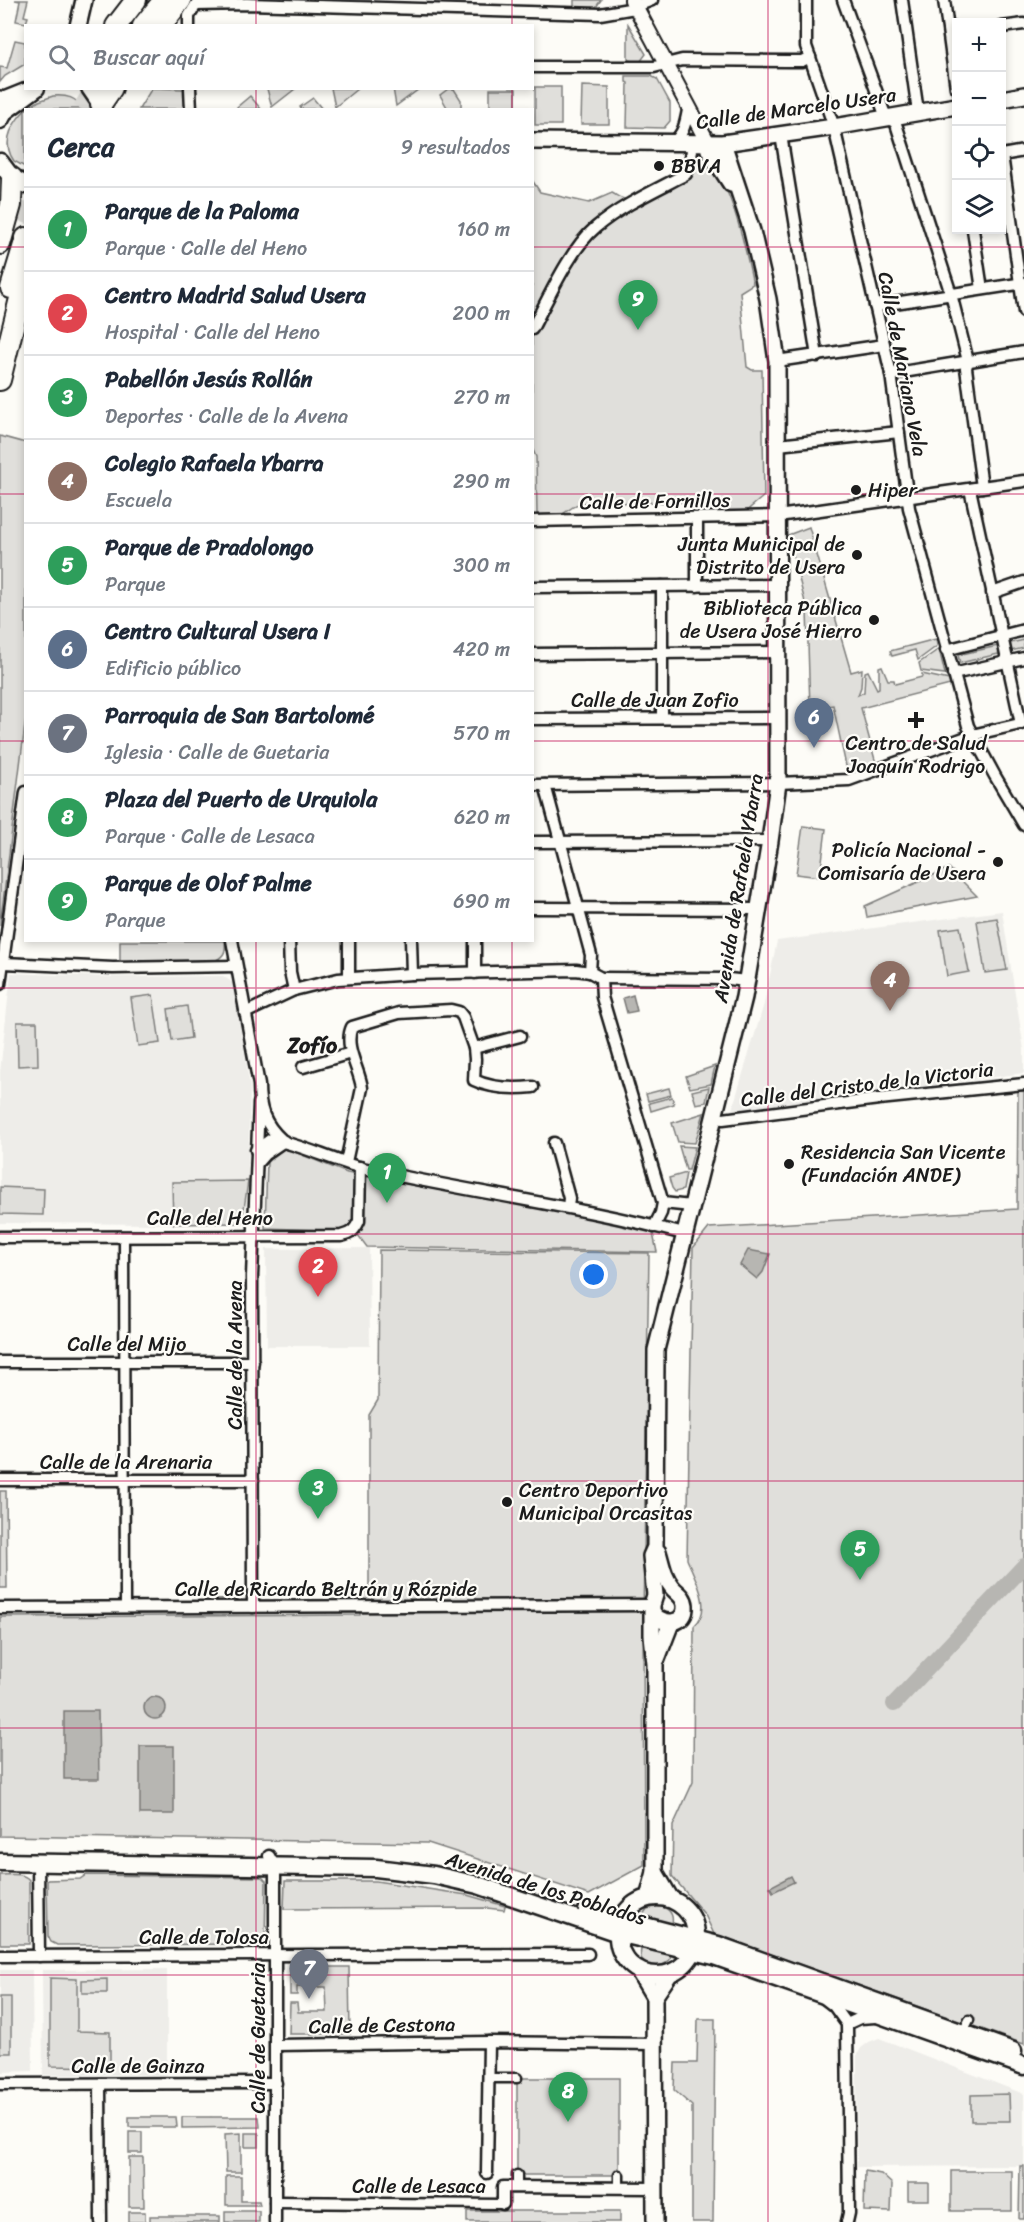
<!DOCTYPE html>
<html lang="es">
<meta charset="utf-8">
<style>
:root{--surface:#fff;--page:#f6f6f7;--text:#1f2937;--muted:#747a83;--line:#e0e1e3;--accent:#1c1c1c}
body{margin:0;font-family:Sriracha,sans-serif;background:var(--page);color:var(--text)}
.controls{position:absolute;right:18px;top:18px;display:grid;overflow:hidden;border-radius:0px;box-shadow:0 3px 9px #0003}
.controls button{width:54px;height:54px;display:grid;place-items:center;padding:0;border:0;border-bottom:2px solid var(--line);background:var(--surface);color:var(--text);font:30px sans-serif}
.you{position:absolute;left:594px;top:1275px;width:21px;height:21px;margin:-15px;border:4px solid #fff;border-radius:50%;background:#1a73e8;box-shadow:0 0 0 9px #1a73e833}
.badge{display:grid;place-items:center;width:39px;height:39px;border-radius:50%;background:var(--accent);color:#fff;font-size:20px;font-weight:700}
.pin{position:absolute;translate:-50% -50px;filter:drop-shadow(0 2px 3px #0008)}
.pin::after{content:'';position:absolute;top:32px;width:21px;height:18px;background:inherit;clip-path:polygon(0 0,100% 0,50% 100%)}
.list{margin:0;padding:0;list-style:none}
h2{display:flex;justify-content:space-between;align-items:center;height:78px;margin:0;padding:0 24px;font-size:26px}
h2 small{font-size:20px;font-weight:400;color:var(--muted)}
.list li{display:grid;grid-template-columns:39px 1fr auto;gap:18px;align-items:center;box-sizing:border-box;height:84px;padding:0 24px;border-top:2px solid var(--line)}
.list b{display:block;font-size:22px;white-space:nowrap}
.list p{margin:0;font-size:20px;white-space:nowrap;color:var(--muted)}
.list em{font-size:20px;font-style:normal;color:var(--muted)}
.icon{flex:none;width:33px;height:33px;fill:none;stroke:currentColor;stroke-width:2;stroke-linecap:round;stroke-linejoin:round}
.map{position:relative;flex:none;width:1024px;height:2222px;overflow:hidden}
.search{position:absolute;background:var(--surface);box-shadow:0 3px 9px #0003;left:24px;top:24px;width:510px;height:66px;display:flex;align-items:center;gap:15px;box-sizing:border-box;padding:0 21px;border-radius:0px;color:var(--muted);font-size:22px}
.panel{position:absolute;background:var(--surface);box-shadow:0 3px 9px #0003;left:24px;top:108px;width:510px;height:834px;border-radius:0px}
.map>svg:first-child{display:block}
</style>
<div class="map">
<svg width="1024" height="2222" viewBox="0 0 1024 2222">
<rect width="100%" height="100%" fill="#fdfcf7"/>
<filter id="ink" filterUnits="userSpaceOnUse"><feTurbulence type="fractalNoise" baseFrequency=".0167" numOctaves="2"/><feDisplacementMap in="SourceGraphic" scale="12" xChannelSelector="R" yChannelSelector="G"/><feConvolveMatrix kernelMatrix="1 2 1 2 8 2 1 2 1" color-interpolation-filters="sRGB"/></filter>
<g filter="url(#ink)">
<!-- built -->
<g fill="#eeede9">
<polygon points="1002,911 1024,1050 1024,1073 731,1113 764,1004 777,941"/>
<polygon points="11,973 112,977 223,976 233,983 250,1086 248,1181 172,1182 173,1224 0,1223 0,1072"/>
<polygon points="369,1248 370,1346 267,1346 266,1249"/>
<polygon points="167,1969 167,2075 43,2075 42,1970"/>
<polygon points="0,1970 32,1970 33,2071 0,2072"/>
<polygon points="879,2038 1024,2094 1024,2166 857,2167 857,2056 861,2048 869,2042"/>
</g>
<!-- green -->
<g fill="#e0dfdb" stroke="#7e7e7c" stroke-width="1.5">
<polygon points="15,0 28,0 24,16 28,17 26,23 16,21 20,1"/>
<polygon points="574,0 601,0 594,10 574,8"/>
<polygon points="628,24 646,54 640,62 628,60"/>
<polygon points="15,40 25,42 25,64 5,76 0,82 0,67 7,68"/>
<polygon points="626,76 651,76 657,79 670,103 670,121 664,128 627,127 628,83 626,82"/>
<polygon points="582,86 609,87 609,124 581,124"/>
<rect x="535" y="87" width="26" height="38"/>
<polygon points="152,88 185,89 185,109 139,109"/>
<polygon points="331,88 357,88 357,89 335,107"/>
<polygon points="393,88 419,88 419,89 396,106"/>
<polygon points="267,89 267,88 295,89 272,107"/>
<polygon points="448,89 454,89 461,100 461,109 448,109 440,95"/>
<rect x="490" y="89" width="26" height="20"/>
<path d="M53,96C66,95 77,97 82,109H26L39,101Z"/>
<polygon points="250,96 261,109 238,109 237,107"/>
<polygon points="313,98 322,109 301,109 300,107"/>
<path d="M25,110V167L14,161C1,143 12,124 25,110Z"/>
<path d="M701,166C705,167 711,169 714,172C732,186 748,260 753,284L740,292L747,367L752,370H762L764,496L744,513L732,514L722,502L579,503L561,515L537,516L536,457L532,448V180L540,192L589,203L612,193C616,195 621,199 625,199C651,204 684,184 701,166Z"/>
<polygon points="0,436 26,443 26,717 0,926"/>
<polygon points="809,527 851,672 862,669 861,687 858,695 864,692 865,672 868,671 877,689 879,688 879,667 882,666 888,680 894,680 895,684 922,677 922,674 949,680 950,685 861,708 878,771 849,780 833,705 810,709 807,610 788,535"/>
<polygon points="936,639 937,646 918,660 915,650 892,656 890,651"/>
<polygon points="1024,640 1024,648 960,663 958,655"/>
<polygon points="939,649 945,674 921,671 919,663"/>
<polygon points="803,826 826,829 820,877 796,874"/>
<polygon points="949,868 977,896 867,917 865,906"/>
<polygon points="997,918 1007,970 985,973 977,921"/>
<polygon points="960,927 969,972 947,976 940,930"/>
<path d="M120,941H225C226,950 225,956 216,960L120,962Z"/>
<polygon points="153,995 160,1043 138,1046 131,998"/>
<polygon points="187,1006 191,1038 172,1041 168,1009"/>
<polygon points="17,1022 37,1022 38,1065 18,1066"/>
<polygon points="715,1066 711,1084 690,1088 686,1076"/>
<polygon points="709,1087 706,1102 696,1104 692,1091"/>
<polygon points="669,1088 671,1095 648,1101 646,1094"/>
<path d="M1018,1091H1024V2044L714,1934L705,1915L672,1876L673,1826L693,1782L694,1626C714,1609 695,1579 687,1559L693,1248L709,1228L1017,1209Z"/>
<polygon points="672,1097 674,1104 651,1111 649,1103"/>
<polygon points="704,1113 695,1143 678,1142 672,1123"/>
<polygon points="679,1146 695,1147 689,1170 686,1170"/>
<polygon points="285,1148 347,1173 652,1229 657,1252 367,1247 355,1231 265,1228 267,1162"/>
<polygon points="686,1173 683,1190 675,1192 672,1188 669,1178"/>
<polygon points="248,1181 242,1223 173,1224 172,1182"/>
<polygon points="0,1187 44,1189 43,1215 0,1214"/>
<polygon points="379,1250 649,1253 643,1616 644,1865 589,1895 428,1843 0,1836 0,1617 360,1615 360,1598 369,1588 369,1415 378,1400"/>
<polygon points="0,1491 6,1491 7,1588 0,1588"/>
<path d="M0,1875C9,1875 23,1872 29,1880V1944H0Z"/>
<polygon points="86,1875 262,1877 266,1881 265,1944 57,1945 51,1942 48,1936 47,1880 80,1879"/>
<polygon points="285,1881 376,1881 467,1895 505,1906 504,1910 487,1908 284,1909"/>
<path d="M659,1906C669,1908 674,1914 672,1924L642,1916L647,1909Z"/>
<path d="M644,1948L668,1954L671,1958C661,1972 637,1969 641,1949Z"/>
<polygon points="290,1967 349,1967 350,2034 289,2034 290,2003 297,2003 298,2012 327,2012 326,1987 297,1987 297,1995 290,1995"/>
<polygon points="50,1978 77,1979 77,2031 110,2032 110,2067 50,2066"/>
<polygon points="107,1979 107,1993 82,1993 82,1980"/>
<rect x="0" y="1997" width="11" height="56"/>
<polygon points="698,2019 715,2019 713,2222 692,2222 692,2106 674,2090 675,2063 697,2063"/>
<rect x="517" y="2078" width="102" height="97"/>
<polygon points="1009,2094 1010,2121 971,2121 971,2095"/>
<polygon points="129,2117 176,2117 177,2127 129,2127"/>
<polygon points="182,2117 259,2117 260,2127 182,2128"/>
<rect x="129" y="2132" width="13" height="21"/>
<polygon points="241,2133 241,2172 226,2172 225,2134"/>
<rect x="245" y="2133" width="14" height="14"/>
<polygon points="129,2157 143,2157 144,2207 129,2207"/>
<polygon points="1020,2166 1024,2166 1024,2219 1019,2219"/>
<polygon points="865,2171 881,2174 892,2184 891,2212 864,2211"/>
<rect x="951" y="2171" width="61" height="40"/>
<polygon points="226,2176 241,2176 241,2201 259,2201 260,2205 226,2205"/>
<rect x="908" y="2183" width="21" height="17"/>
<rect x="225" y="2211" width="34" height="11"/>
<rect x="467" y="2211" width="153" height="11"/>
<rect x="129" y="2212" width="16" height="10"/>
<rect x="150" y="2216" width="70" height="6"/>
</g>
<!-- water -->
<g fill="#b7b6b2" stroke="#797876" stroke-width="1.5">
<polygon points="633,995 637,1011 627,1013 623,998"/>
<polygon points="748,1250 770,1254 763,1272 757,1279 740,1265"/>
<circle cx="155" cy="1708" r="11"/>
<polygon points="64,1711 98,1711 99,1779 64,1779"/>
<rect x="140" y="1746" width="34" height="68"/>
<polygon points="791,1876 794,1882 773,1892 770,1887"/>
</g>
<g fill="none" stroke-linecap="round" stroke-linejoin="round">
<!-- river -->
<polyline stroke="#b7b6b2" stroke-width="16" points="894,1704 1024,1566"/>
<!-- motorway-tunnel -->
<g stroke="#dbdad6" stroke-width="20" stroke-dasharray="20 10" stroke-linecap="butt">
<polyline points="82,110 95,88"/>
<polyline points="19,221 26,202"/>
</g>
<defs>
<g id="pedestrian">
<polyline points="124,1237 125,1607"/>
<polyline points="963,2032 969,2020"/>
<polyline points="488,2078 517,2078"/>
<polyline points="517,2175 517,2187"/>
<polyline points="619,2175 619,2188"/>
<polyline points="378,2203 503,2204"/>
</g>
<g id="minor">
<polyline points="806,0 806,46 834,127 891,374 909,508 968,726 995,776 1024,825"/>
<polyline points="843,0 884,112 896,124 951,294 968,361 966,368 982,487"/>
<polyline points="902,0 918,112"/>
<polyline points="944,0 956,88"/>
<polyline points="196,5 247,4 600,14 629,9 652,0"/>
<polyline points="189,26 189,16 199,0"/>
<polyline points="1002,27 1024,24"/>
<polyline points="532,67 654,67 682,60 788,61 802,61 810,57"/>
<polyline points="190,88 191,110"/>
<polyline points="781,135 817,356"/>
<path d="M672,143C685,134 686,120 689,105"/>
<polyline points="1002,155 1024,312"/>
<polyline points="1002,155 1024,151"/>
<polyline points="973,230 982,289"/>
<polyline points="875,306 1024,283"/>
<path d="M532,329C548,299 570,249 595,228C622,205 656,190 686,174L690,164L693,143"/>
<polyline points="777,361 884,345"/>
<polyline points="891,374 1024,352"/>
<polyline points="778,445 899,432"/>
<polyline points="970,489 1021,724"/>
<polyline points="697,518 697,586"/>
<polyline points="532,521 778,516 1024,481"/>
<polyline points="662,586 662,718"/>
<polyline points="532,587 778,585"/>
<polyline points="992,593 1024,582"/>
<polyline points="946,650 1024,630"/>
<polyline points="532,654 779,652"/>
<polyline points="953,674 1024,658"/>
<polyline points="532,719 778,718"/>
<polyline points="532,785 778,783 849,780 972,735 1024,723"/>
<polyline points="545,785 591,955 590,972 601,978 602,997 663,1203 661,1213 654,1227"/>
<polyline points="532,842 770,841"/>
<polyline points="532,908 759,909"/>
<path d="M232,940L259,1085C259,1108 264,1124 282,1140"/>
<polyline points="289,940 290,972 294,990"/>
<polyline points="349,940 349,978"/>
<polyline points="411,940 412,974"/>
<polyline points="4,963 113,968 236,966"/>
<polyline points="475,973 475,940"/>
<polyline points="601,978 729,979 746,981"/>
<polyline points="0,984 26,792"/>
<polyline points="245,1013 294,990 338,979 412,974 576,970 590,972"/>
<polyline points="474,1048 520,1036"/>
<polyline points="303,1067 351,1053"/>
<polyline points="714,1118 723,1119 879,1099 1024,1084"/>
<polyline points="554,1143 569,1198 568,1207"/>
<path d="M256,1150L271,1139C302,1145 331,1160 362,1168C469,1192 578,1206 684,1234"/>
<polyline points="258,1162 265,1154 284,1141"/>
<path d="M346,1162L362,1088C360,1070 343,1046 352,1027L399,1013L451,1010L459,1012L463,1017L474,1048L475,1059L474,1080C492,1089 513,1089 533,1087"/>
<polyline points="663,1203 691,1206"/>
<path d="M0,1237L341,1236C351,1234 355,1230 359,1221L360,1167"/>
<polyline points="0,1362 253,1362"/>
<polyline points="0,1480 253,1480"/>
<polyline points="253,1607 252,1276 259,1103"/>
<polyline points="0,1608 652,1605"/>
<polyline points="269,1856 275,1867 275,2222"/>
<polyline points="38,1862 39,1956"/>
<polyline points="0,1956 588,1954"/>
<polyline points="825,1999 834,2006 847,2024 849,2213 847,2222"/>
<polyline points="847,2024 860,2018 875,2017"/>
<polyline points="276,2045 489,2042 655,2044"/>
<polyline points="0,2084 276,2083"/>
<polyline points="100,2084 101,2222"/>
<polyline points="487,2173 489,2042"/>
<polyline points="275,2202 378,2203"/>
<polyline points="503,2204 503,2187 655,2188"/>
</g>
<polyline id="tertiary" points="632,0 708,143"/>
<g id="secondary">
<polyline points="78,26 84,0"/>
<polyline points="0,99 4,100 29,90"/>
<polyline points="1002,99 1024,95"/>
<polyline points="532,141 723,143 834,127 956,106"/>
<polyline points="708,143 709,150 731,184"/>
<path d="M653,1613C663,1627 687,1625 685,1605C684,1595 676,1593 672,1587C663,1576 662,1565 658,1552"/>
<polyline points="657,1659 671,1623"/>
<polyline points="655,1872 671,1899"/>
<polyline points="648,1898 655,1872 655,1664 652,1635 652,1605 655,1595 651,1556 655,1547 656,1350 744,997 770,841 778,783 777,361 768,299 752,231 723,143"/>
<polyline points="638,1970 654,1997 655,2222"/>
<polyline points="654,1997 671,1972"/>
</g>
<g id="primary">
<polyline points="90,88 101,104 103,110"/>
<polyline points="0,120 5,111 36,88"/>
<polyline points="0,162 12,178 26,185"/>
<polyline points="0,1862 376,1868 434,1875 478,1885 618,1933 714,1956 1024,2066"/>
<circle cx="657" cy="1936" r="39"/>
<polyline points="587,1911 718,1945 1013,2051"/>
</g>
<g id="motorway">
<polyline points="116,26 136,0"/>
<polyline points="143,26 164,0"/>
<polyline points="161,26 181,0"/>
<polyline points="101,104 112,88"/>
<polyline points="0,244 11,205 12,178"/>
<polyline points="11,288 26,238"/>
<polyline points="0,380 26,274"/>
</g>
</defs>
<!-- pedestrian casing -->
<use href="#pedestrian" stroke="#1c1c1c" stroke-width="13"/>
<!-- minor casing -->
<use href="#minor" stroke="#1c1c1c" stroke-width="15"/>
<!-- tertiary casing -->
<use href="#tertiary" stroke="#1c1c1c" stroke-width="18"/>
<!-- secondary casing -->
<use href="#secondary" stroke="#1c1c1c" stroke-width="20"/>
<!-- primary casing -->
<use href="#primary" stroke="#1c1c1c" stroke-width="21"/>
<!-- motorway casing -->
<use href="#motorway" stroke="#1c1c1c" stroke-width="24"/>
<!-- pedestrian -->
<use href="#pedestrian" stroke="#fdfcf7" stroke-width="8"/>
<!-- minor -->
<use href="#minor" stroke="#fdfcf7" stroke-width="10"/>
<!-- tertiary -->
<use href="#tertiary" stroke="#fdfcf7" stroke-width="14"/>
<!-- secondary -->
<use href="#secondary" stroke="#fdfcf7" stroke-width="15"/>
<!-- primary -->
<use href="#primary" stroke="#fdfcf7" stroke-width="16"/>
<!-- motorway -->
<use href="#motorway" stroke="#fdfcf7" stroke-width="20"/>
</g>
</g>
<!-- grid -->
<path fill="none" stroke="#c2185b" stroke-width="1.5" stroke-opacity="0.55" d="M256,0V26M512,0V26M768,0V2222M256,88V110M512,88V110M0,247H26M532,247H1024M0,494H26M532,494H1024M0,741H26M532,741H1024M256,940V2222M512,940V2222M0,988H1024M0,1234H1024M0,1481H1024M0,1728H1024M0,1975H1024"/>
<!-- markers -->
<g fill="#1c1c1c" stroke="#fdfcf7" stroke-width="2">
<circle cx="659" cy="166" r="6"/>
<circle cx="856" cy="490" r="6"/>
<circle cx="857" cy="555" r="6"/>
<circle cx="874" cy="620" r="6"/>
<path d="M913 711h6v6h6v6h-6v6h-6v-6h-6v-6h6z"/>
<circle cx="998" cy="862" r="6"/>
<circle cx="789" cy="1164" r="6"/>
<circle cx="507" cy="1502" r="6"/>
</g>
<g text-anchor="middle" stroke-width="4.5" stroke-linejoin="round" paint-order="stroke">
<!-- street labels -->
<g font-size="20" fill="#1c1c1c" stroke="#fdfcf7">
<text transform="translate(796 108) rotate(-8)" y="7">Calle de Marcelo Usera</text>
<text transform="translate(903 364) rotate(79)" y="7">Calle de Mariano Vela</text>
<text transform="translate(655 501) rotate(-1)" y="7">Calle de Fornillos</text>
<text x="655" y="707">Calle de Juan Zofio</text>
<text transform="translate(738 888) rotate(-81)" y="7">Avenida de Rafaela Ybarra</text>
<text transform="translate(867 1084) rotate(-7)" y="7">Calle del Cristo de la Victoria</text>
<text x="210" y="1225">Calle del Heno</text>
<text x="127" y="1351">Calle del Mijo</text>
<text transform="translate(235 1355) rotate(-90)" y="7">Calle de la Avena</text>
<text x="126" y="1469">Calle de la Arenaria</text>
<text x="326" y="1596">Calle de Ricardo Beltrán y Rózpide</text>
<text transform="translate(546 1888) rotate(17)" y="7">Avenida de los Poblados</text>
<text x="204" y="1944">Calle de Tolosa</text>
<text transform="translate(382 2025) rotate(-1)" y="7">Calle de Cestona</text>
<text transform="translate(258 2038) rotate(-90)" y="7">Calle de Guetaria</text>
<text x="138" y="2073">Calle de Gainza</text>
<text x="419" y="2193">Calle de Lesaca</text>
</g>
<!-- poi labels -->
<g font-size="20" fill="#1c1c1c" stroke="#fdfcf7" text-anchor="start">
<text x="671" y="173">BBVA</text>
<text x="868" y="497">Hiper</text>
<text x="845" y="551" text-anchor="end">Junta Municipal de<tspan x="845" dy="23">Distrito de Usera</tspan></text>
<text x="862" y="615" text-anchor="end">Biblioteca Pública<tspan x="862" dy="23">de Usera José Hierro</tspan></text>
<text x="916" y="750" text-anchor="middle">Centro de Salud<tspan x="916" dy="23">Joaquín Rodrigo</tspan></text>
<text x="986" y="857" text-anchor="end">Policía Nacional -<tspan x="986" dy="23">Comisaría de Usera</tspan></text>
<text x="801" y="1159">Residencia San Vicente<tspan x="801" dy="23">(Fundación ANDE)</tspan></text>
<text x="519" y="1497">Centro Deportivo<tspan x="519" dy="23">Municipal Orcasitas</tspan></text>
</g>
<!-- quarter labels -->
<g font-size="22" font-weight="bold" fill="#1c1c1c" stroke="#fdfcf7">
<text x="312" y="1053">Zofío</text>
</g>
</g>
</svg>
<div class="controls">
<button>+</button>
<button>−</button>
<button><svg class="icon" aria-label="locate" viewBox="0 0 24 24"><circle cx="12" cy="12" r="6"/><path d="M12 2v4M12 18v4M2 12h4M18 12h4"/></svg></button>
<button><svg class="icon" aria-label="layers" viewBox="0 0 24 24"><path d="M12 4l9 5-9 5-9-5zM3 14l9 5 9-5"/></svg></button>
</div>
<div class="you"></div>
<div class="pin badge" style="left:387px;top:1203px;background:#2e9e5b">1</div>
<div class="pin badge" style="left:318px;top:1297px;background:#e0444e">2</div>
<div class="pin badge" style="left:318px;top:1519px;background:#2e9e5b">3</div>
<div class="pin badge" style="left:890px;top:1011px;background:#8d6e63">4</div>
<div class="pin badge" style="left:860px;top:1580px;background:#2e9e5b">5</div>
<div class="pin badge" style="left:814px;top:748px;background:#5c6f8a">6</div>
<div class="pin badge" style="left:309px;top:1999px;background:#6b7280">7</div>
<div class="pin badge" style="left:568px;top:2122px;background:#2e9e5b">8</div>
<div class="pin badge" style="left:638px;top:330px;background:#2e9e5b">9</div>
<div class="search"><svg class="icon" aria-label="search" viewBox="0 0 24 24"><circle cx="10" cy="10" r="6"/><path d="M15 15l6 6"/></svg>Buscar aquí</div>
<section class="panel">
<h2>Cerca<small>9 resultados</small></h2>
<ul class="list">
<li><span class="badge" style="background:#2e9e5b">1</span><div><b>Parque de la Paloma</b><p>Parque · Calle del Heno</p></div><em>160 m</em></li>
<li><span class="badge" style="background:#e0444e">2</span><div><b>Centro Madrid Salud Usera</b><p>Hospital · Calle del Heno</p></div><em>200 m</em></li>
<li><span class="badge" style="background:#2e9e5b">3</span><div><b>Pabellón Jesús Rollán</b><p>Deportes · Calle de la Avena</p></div><em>270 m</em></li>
<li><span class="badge" style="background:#8d6e63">4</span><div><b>Colegio Rafaela Ybarra</b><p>Escuela</p></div><em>290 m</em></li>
<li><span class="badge" style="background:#2e9e5b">5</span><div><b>Parque de Pradolongo</b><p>Parque</p></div><em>300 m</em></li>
<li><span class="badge" style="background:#5c6f8a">6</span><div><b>Centro Cultural Usera I</b><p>Edificio público</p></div><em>420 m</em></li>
<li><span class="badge" style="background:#6b7280">7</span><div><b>Parroquia de San Bartolomé</b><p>Iglesia · Calle de Guetaria</p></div><em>570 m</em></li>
<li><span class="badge" style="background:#2e9e5b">8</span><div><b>Plaza del Puerto de Urquiola</b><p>Parque · Calle de Lesaca</p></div><em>620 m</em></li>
<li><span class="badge" style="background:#2e9e5b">9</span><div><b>Parque de Olof Palme</b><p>Parque</p></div><em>690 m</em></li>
</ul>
</section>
</div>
